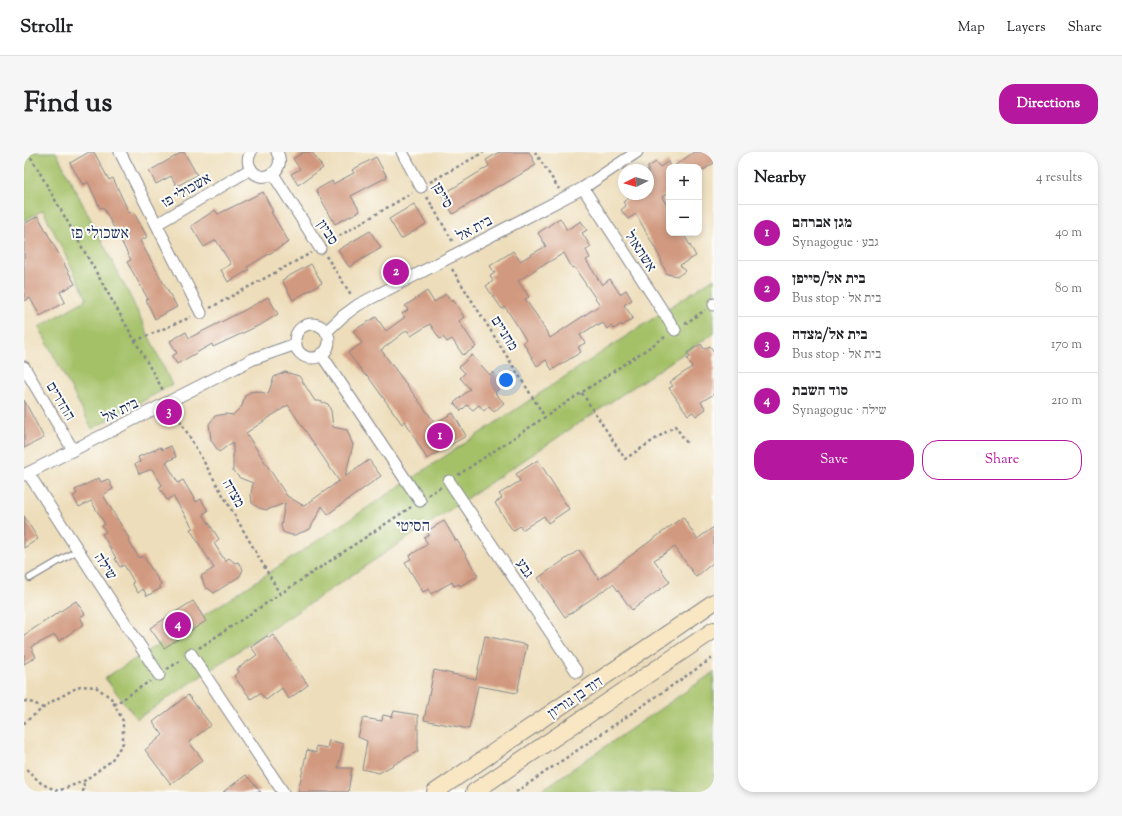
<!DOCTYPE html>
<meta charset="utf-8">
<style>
:root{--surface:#fff;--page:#f6f6f6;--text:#202124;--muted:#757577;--line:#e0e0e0;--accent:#b5179e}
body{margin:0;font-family:"Sorts Mill Goudy","Frank Ruhl Libre",serif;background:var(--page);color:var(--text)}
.controls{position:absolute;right:12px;top:12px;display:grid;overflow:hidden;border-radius:8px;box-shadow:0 2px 6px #0003}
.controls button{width:36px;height:36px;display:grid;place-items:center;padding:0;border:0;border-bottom:1px solid var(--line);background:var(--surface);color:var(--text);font:20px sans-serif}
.compass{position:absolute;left:594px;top:12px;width:36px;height:36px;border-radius:50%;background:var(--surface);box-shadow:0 2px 6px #0003;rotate:265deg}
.you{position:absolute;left:482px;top:228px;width:14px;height:14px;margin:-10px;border:3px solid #fff;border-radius:50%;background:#1a73e8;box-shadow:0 0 0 6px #1a73e833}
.badge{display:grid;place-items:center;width:26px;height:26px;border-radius:50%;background:var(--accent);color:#fff;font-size:13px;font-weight:700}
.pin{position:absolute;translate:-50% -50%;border:2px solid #fff;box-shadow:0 1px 4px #0006}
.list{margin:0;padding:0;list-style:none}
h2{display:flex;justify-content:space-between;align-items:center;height:52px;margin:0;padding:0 16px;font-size:17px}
h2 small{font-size:13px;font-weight:400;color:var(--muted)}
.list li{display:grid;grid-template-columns:26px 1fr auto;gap:12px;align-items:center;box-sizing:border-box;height:56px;padding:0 16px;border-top:1px solid var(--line)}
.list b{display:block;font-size:15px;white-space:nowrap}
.list p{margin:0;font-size:13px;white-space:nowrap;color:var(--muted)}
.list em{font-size:13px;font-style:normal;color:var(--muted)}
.actions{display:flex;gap:8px;padding:12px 16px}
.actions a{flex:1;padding:9px 0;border:1px solid var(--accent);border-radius:16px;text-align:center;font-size:14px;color:var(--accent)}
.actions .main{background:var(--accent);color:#fff}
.map{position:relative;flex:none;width:690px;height:640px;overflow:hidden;border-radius:16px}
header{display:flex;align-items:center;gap:24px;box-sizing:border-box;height:56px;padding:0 20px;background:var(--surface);border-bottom:1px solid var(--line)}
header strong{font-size:19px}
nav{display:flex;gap:22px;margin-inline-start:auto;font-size:14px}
.intro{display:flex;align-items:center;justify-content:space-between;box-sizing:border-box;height:96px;padding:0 24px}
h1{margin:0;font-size:28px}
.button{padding:10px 18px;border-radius:16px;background:var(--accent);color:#fff;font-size:14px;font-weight:700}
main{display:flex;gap:24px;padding:0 24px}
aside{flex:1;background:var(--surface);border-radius:16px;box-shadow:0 2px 6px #0003}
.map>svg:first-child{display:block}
</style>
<header>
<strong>Strollr</strong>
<nav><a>Map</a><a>Layers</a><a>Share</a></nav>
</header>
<div class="intro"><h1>Find us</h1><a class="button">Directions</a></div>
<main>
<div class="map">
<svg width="690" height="640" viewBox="0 0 690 640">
<rect width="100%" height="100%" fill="#fdfcf7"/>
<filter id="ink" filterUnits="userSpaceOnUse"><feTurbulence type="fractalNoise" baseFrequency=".025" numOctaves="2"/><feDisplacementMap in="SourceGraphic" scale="8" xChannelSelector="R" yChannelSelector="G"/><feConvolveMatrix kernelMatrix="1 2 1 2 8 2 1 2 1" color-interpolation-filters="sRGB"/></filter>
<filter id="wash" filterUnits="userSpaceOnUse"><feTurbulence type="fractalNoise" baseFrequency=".012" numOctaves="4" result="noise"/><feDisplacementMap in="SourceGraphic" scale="16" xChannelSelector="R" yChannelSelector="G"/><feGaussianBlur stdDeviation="0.9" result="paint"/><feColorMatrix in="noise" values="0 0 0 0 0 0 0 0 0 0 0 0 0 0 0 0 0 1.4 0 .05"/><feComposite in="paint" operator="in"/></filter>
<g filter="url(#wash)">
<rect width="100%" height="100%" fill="#edddba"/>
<!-- green -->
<g fill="#a4c168" stroke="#607863">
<polygon points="0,0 32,0 107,146 148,233 68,277 15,175 63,147 19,58 0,69"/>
<polygon points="690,126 690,181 113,567 81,526 210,444"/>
<polygon points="690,520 690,640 515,640"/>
</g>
<g id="blocks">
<!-- building -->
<g fill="#d19a80" fill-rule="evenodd">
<polygon points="65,0 70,0 85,28 89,26 105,61 109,59 123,85 116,89 153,155 131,167 122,148 124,147 103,110 107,108 79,55 76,56 64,30 59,33 46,11"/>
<polygon points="159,0 160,0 173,23 153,34 147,24 132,32 125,19"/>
<polygon points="280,0 288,0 299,16 274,33 267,22 276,17 269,7"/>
<polygon points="475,0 505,0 512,13 477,34 476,33 429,62 418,43 465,14 462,8"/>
<polygon points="670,0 690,0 690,11 676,20 675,15 649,15"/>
<polygon points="352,5 363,25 327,44 336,59 311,72 292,38 308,29 309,32 330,21 328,18"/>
<polygon points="645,9 645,40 638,45 645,57 645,81 659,81 672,104 656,113 661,119 654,124 643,122 638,112 637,107 612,62 604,67 597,58 602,54 599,50 611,42 624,42 624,15 632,10 636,15"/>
<polygon points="239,40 249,60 247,60 265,90 223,115 225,118 204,130 197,118 207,112 192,88 180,95 167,74 191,58 194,62"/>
<polygon points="390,52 402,72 377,87 365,67"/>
<polygon points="14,64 51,132 36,140 41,150 16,164 6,146 0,149 0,72"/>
<path d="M536,66L543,78L557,69L563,78L558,81L567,95L562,98L566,106L562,108L578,133L586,127L596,142L602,138L608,148L600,153L609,166L598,174L597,172L590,177L587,174L583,177L579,171L574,174L573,172L556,183L561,191L554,195L557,200L528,218L522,208L513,214L499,190L502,188L491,170L481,155L478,157L462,134L469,129L466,124L471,121L466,114L489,99L496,109L522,94L514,81ZM540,101L548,116L550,115L576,153L526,186L513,164L501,147L505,145L494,129L518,113V114Z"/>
<polygon points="346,79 357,96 325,115 314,98"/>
<polygon points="287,112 298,131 269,148 258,128"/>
<polygon points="403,139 410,150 422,142 428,150 429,148 440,165 435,169 452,195 439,203 428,187 423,190 419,185 416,187 406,172 387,184 383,178 357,198 411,271 429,261 442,284 403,307 381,269 378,272 343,223 342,224 324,201 338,191 329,179 352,165 362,179 381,165 378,162 384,158 381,154"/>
<polygon points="244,145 254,162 238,172 189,195 188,192 153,212 148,204 153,201 146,189 162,180 165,186 219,159"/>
<polygon points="677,192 680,197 686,194 690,200 690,242 677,250 682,257 672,264 669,260 664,263 645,236 649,234 646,230 668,215 663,207 666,205 663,201"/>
<polygon points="448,203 466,223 469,220 480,232 471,241 480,251 470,260 465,254 460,259 455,253 449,258 443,253 437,259 430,251 446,237 436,226 441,221 435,215"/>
<path d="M261,220L275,224L291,249H295L304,252L307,259L309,275L323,278L329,293L321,325L345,308L357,324L304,362L298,354L286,377L271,383H267L259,380L257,374L261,351L243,358L235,356L228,351L227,342L229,331L216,326L209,319V290L195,300L187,288L185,272L191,264L201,262L209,263L218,254L221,244L226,240L233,239L244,242L250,225ZM264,253L315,329L280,354L263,344L222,281Z"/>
<polygon points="0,248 20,286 0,296"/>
<polygon points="147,294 152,305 142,310 154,331 159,328 172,350 177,347 184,359 179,362 195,387 190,391 201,409 205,406 211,411 214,410 219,417 216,424 190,441 184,436 182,437 177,424 190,416 166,377 169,376 149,344 143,348 135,335 138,333 128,317 115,322 111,312 116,310 114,305 137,295 138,298"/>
<polygon points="514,308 545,357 524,371 520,364 498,378 496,374 489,379 471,351 478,346 475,342 496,329 492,322"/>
<polygon points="75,326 77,330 84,327 89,337 79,343 106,388 104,388 115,406 119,404 137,432 135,434 137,436 123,444 119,437 114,441 108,431 110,430 100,413 96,415 91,407 92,406 78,382 82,380 78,374 81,372 67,349 55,355 49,344 53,342 51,338"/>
<polygon points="0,364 14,387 0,396"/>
<polygon points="659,365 673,387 690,375 690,410 672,425 651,395 630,408 646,430 608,458 589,432 541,465 514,426 555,398 575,427"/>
<polygon points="420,369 432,389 433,388 454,424 436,434 435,432 430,434 428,430 407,442 405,437 399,440 381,410 387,407 385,404 404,392 400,386 405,383 403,379"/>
<polygon points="52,449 61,462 56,465 60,472 35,489 31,483 7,495 12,505 0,512 0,483"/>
<polygon points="169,449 182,469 140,496 126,476"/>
<polygon points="249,483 284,533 265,547 258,536 242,548 236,541 227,547 210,524 215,520 213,517 233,503 227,495 243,484 245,486"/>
<polygon points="461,484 503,493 493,541 454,534 445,577 400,568 410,518 452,527"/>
<polygon points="164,543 187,573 165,590 179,608 147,632 121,598 139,583 129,570"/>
<polygon points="370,559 394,563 394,599 355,621 338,617 343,589 334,585 339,566 358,569 359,563 368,565"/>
<polygon points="305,588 319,592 314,616 328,616 324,640 274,640 283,598 292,601 292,594 303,596"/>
<polygon points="222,623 237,640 199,640"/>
</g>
</g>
</g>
<g filter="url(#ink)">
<use href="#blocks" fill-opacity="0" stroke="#84868c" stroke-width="1"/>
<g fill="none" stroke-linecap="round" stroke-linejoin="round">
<defs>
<polyline id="service" points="6,426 54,398"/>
<g id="minor">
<polyline points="96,0 177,161"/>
<path d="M227,0C224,5 223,10 226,15C235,35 264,20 253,0"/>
<polyline points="378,0 397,35"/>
<polyline points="249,22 296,96"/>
<polyline points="559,36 651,178"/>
<polyline points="133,72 227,17"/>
<polyline points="690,152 690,153"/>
<circle cx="288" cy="189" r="17"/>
<polyline points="302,180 319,164 334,153 559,36 613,0"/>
<polyline points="297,202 396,349"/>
<polyline points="0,215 49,298"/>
<polyline points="4,321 135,523"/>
<polyline points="0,323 229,207 272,192"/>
<polyline points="425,329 553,520"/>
<polyline points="167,502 259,640"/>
</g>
<g id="secondary">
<polyline points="411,640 690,450"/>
<polyline points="450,640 690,478"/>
</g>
</defs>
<!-- service casing -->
<use href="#service" stroke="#84868c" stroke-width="8"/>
<!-- minor casing -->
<use href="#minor" stroke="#84868c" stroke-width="13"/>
<!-- secondary casing -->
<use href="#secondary" stroke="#84868c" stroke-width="18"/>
<!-- path -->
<g stroke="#84868c" stroke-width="2.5" stroke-dasharray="3 3" stroke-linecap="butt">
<polyline points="4,0 140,240"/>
<polyline points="511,0 535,37"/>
<polyline points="406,30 460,0"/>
<polyline points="403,45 429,90"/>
<polyline points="305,90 388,41"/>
<polyline points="302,104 328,144"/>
<polyline points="428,117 521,265"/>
<polyline points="186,156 287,101"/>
<polyline points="661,172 681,158"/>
<polyline points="111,189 167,165"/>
<polyline points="558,241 601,307 651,274 663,291"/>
<polyline points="150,258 256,442"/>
<polyline points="434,323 641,185"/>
<polyline points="404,343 417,335"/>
<polyline points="175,496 387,355"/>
<polyline points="143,517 158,508"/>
<polyline points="0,549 10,551 19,556"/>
<polyline points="90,553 126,529"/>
<polyline points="0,572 1,570 27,550 56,534 72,535 87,546 99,569 99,591 87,609 60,629 34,639 18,632 0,615"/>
<polyline points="59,640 60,629"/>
<polyline points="492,640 690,505"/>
</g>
<!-- service -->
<use href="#service" stroke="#fff" stroke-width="5.5"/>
<!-- minor -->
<use href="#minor" stroke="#fff" stroke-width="11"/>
<!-- secondary -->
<use href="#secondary" stroke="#f9e7c3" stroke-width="16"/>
</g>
</g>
<g text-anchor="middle" stroke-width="4" stroke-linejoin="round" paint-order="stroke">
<!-- street labels -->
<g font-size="15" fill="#1b2f5e" stroke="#fdfcf7">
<text transform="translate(162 38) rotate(-30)" y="5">אשכולי פז</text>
<text transform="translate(419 43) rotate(60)" y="5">סייפן</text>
<text transform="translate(450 76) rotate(-28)" y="5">בית אל</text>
<text transform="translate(304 80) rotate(57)" y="5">סביון</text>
<text transform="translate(617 99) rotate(57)" y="5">אשתאול</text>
<text transform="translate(481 181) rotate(58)" y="5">מחניים</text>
<text transform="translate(37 249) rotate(59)" y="5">ההדרים</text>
<text transform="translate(96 258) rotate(-26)" y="5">בית אל</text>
<text transform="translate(210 341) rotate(60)" y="5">מצדה</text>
<text transform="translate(82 414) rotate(57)" y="5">שילה</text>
<text transform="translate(501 416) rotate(56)" y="5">גבע</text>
<text transform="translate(551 545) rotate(-34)" y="5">דוד בן גוריון</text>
</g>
<!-- neighbourhood labels -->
<g font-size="16" fill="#1b2f5e" stroke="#fdfcf7">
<text x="76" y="86">אשכולי פז</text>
<text x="389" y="379">הסיטי</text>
</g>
</g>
</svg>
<div class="controls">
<button>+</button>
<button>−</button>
</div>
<svg class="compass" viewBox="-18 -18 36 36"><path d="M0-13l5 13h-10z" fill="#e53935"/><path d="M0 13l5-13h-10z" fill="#757577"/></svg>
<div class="you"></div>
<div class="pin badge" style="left:416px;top:284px">1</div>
<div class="pin badge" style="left:372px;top:120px">2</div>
<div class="pin badge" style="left:145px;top:260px">3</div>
<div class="pin badge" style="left:154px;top:473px">4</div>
</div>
<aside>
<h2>Nearby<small>4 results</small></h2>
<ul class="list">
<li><span class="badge">1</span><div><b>מגן אברהם</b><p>Synagogue · גבע</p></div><em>40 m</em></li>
<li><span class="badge">2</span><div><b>בית אל/סייפן</b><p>Bus stop · בית אל</p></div><em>80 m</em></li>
<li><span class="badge">3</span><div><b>בית אל/מצדה</b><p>Bus stop · בית אל</p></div><em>170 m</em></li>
<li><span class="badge">4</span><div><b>סוד השבת</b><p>Synagogue · שילה</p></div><em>210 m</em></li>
</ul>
<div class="actions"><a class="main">Save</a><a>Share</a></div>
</aside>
</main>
